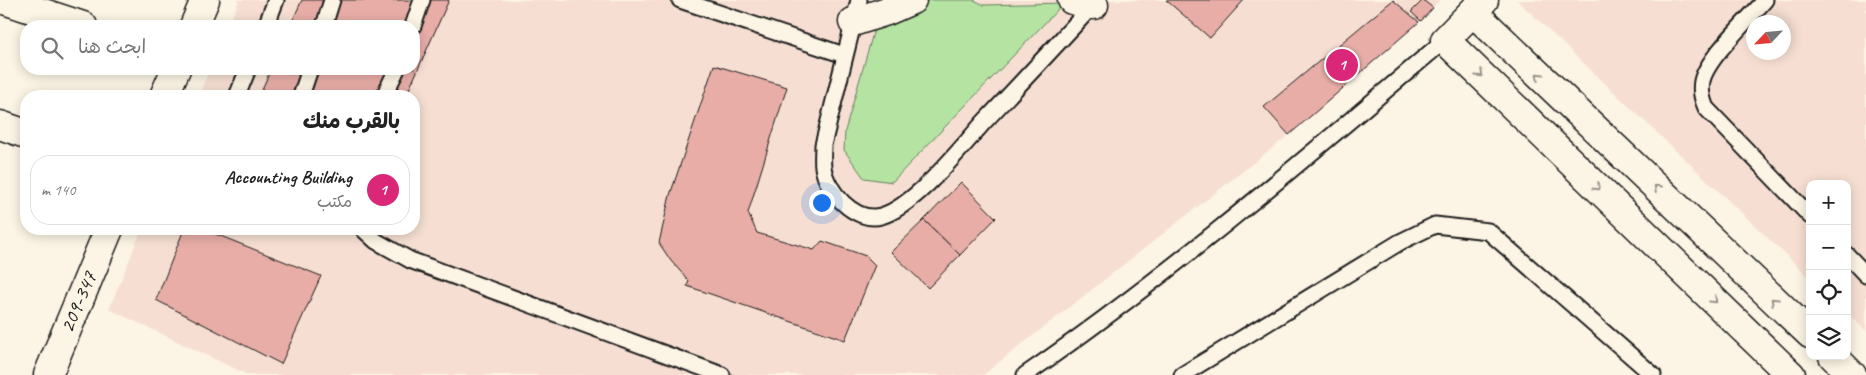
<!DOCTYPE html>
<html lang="ar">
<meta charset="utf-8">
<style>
:root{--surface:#fff;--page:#f2f2f2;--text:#222;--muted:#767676;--line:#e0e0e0;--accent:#db2777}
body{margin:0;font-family:Caveat,"Playpen Sans Arabic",sans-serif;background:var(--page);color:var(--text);direction:rtl}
.controls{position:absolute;right:15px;bottom:15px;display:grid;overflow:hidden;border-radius:10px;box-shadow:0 2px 12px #0003}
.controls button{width:45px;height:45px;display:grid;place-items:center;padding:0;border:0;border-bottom:1px solid var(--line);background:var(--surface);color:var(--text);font:25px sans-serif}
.compass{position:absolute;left:1746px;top:15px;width:45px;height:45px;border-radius:50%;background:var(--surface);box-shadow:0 2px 12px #0003;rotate:244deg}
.you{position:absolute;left:821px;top:202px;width:18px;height:18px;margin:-12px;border:4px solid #fff;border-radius:50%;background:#1a73e8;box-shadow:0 0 0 8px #1a73e833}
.badge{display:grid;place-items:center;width:32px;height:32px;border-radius:50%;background:var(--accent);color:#fff;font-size:16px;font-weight:700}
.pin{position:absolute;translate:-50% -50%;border:2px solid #fff;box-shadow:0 1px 5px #0006}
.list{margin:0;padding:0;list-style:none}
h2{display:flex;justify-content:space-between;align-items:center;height:65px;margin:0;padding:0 20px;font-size:21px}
h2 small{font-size:16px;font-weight:400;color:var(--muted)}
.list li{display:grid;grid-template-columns:32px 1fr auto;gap:15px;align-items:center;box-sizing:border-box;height:70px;margin:0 10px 10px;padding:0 10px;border:1px solid var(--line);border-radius:20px}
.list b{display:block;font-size:19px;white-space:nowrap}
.list p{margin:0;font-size:16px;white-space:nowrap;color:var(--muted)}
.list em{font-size:16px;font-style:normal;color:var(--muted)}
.icon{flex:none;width:28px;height:28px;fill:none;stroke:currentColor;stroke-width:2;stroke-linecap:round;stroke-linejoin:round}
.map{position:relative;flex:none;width:1866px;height:375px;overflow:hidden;direction:ltr}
.search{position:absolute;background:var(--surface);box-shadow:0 2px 12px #0003;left:20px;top:20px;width:400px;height:55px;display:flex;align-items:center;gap:12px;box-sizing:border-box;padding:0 18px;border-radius:20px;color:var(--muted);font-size:19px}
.panel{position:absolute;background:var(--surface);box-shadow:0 2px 12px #0003;left:20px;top:90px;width:400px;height:145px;border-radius:20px;direction:rtl}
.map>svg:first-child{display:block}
</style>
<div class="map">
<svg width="1866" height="375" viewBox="0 0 1866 375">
<rect width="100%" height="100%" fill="#fcf5e5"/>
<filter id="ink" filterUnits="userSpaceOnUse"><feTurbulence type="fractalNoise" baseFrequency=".02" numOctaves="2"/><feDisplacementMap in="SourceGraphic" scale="10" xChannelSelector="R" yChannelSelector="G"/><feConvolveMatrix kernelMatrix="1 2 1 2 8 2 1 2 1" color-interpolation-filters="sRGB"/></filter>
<g filter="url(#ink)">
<!-- built -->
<g fill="#f6dfd2" fill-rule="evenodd">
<polygon points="239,0 1440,0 1419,22 1289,135 983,375 248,375 109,309 142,229 414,229 414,96 198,96 210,69 414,69 414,26 228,26"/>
<path d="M1517,0H1866V331L1847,313V184H1810V278ZM1754,22H1784V52H1754Z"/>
</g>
<!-- green -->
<polygon fill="#b4e3a2" stroke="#68805f" points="929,0 974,0 984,5 1064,3 892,182 864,178 844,150 845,131 875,26"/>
<!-- building -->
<g fill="#e8ada7" stroke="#1c1c1c">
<polygon points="302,0 449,0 406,96 259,96 271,69 414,69 414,26 290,26"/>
<polygon points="1166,0 1244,0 1210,38"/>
<polygon points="1393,0 1419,22 1289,135 1264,107"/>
<polygon points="1423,0 1433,8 1421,21 1411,12"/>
<polygon points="714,65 787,87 748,213 757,233 814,250 822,241 866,256 875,265 845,340 687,286 689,281 671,261 659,243 670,195"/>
<polygon points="961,182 996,218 960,255 924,220"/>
<polygon points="924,220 960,255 928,288 891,252"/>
<polygon points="184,229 203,229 321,276 281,364 156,300"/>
</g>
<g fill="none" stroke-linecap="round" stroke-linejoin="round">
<defs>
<g id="lane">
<polyline points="680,0 844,55"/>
<path d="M859,0L823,145C823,152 822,160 823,167C826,191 855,223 881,216C914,207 961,148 984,122C1021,83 1058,43 1095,3"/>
<path d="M1765,0C1749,19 1707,58 1702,81C1700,91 1702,99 1706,108L1810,216"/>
<polyline points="266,26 276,0"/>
<polyline points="324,26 332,0"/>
<polyline points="413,26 422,0"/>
<polyline points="237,96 248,69"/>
<polyline points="301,96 310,69"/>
<polyline points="384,96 397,69"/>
<polyline points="363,229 376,241 410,260 722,375"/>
<polyline points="1847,255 1866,275"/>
<path d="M1025,375C1173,273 1308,156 1445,40"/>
<polyline points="1182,375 1400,242 1435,225 1488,231 1653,375"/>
</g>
<g id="street">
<polyline points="4,0 83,26"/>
<polyline points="1072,0 1094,5"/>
<polyline points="1484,0 1445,40 1791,375"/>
<polyline points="1473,12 1810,334"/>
<polyline points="853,22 887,11 912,0"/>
<polyline points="194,26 205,0"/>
<polyline points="164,96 176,69"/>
<polyline points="0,125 26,134"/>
<polyline points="1833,356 1852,375"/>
<polyline points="48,375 109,229"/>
</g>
</defs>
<!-- lane casing -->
<use href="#lane" stroke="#1c1c1c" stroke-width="19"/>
<!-- street casing -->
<use href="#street" stroke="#1c1c1c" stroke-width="31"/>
<!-- lane -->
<use href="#lane" stroke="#fcf5e5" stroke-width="15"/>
<!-- street -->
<use href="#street" stroke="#fcf5e5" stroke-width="28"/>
</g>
<!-- one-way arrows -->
<defs><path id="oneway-chevron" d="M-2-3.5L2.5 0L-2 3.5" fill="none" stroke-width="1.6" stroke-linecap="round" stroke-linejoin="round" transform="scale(1.25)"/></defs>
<g stroke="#97938b">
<use href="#oneway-chevron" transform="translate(1480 74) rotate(44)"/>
<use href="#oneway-chevron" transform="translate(1539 76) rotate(-136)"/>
<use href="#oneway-chevron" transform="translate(1597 187) rotate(44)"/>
<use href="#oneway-chevron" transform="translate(1657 188) rotate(-136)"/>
<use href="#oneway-chevron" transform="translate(1714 300) rotate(44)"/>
<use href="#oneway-chevron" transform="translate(1774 301) rotate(-136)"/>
</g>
</g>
<g text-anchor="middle" stroke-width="4.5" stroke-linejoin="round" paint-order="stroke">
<!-- street labels -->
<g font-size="21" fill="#1c1c1c" stroke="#fcf5e5">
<text transform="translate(78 302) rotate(-67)" y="7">209-347</text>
</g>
</g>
</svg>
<div class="controls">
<button>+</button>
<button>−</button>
<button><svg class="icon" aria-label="locate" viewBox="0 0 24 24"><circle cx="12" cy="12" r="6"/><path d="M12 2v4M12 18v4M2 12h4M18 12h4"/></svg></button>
<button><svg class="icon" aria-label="layers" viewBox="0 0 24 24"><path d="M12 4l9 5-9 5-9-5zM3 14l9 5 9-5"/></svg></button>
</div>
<svg class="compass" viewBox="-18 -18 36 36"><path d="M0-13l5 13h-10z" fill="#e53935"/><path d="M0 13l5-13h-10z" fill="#767676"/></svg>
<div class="you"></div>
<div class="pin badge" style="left:1342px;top:65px">1</div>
<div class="search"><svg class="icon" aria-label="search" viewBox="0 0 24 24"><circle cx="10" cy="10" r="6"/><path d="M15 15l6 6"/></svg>ابحث هنا</div>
<section class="panel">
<h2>بالقرب منك<small></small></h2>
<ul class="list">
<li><span class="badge">1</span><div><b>Accounting Building</b><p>مكتب</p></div><em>140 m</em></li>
</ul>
</section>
</div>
